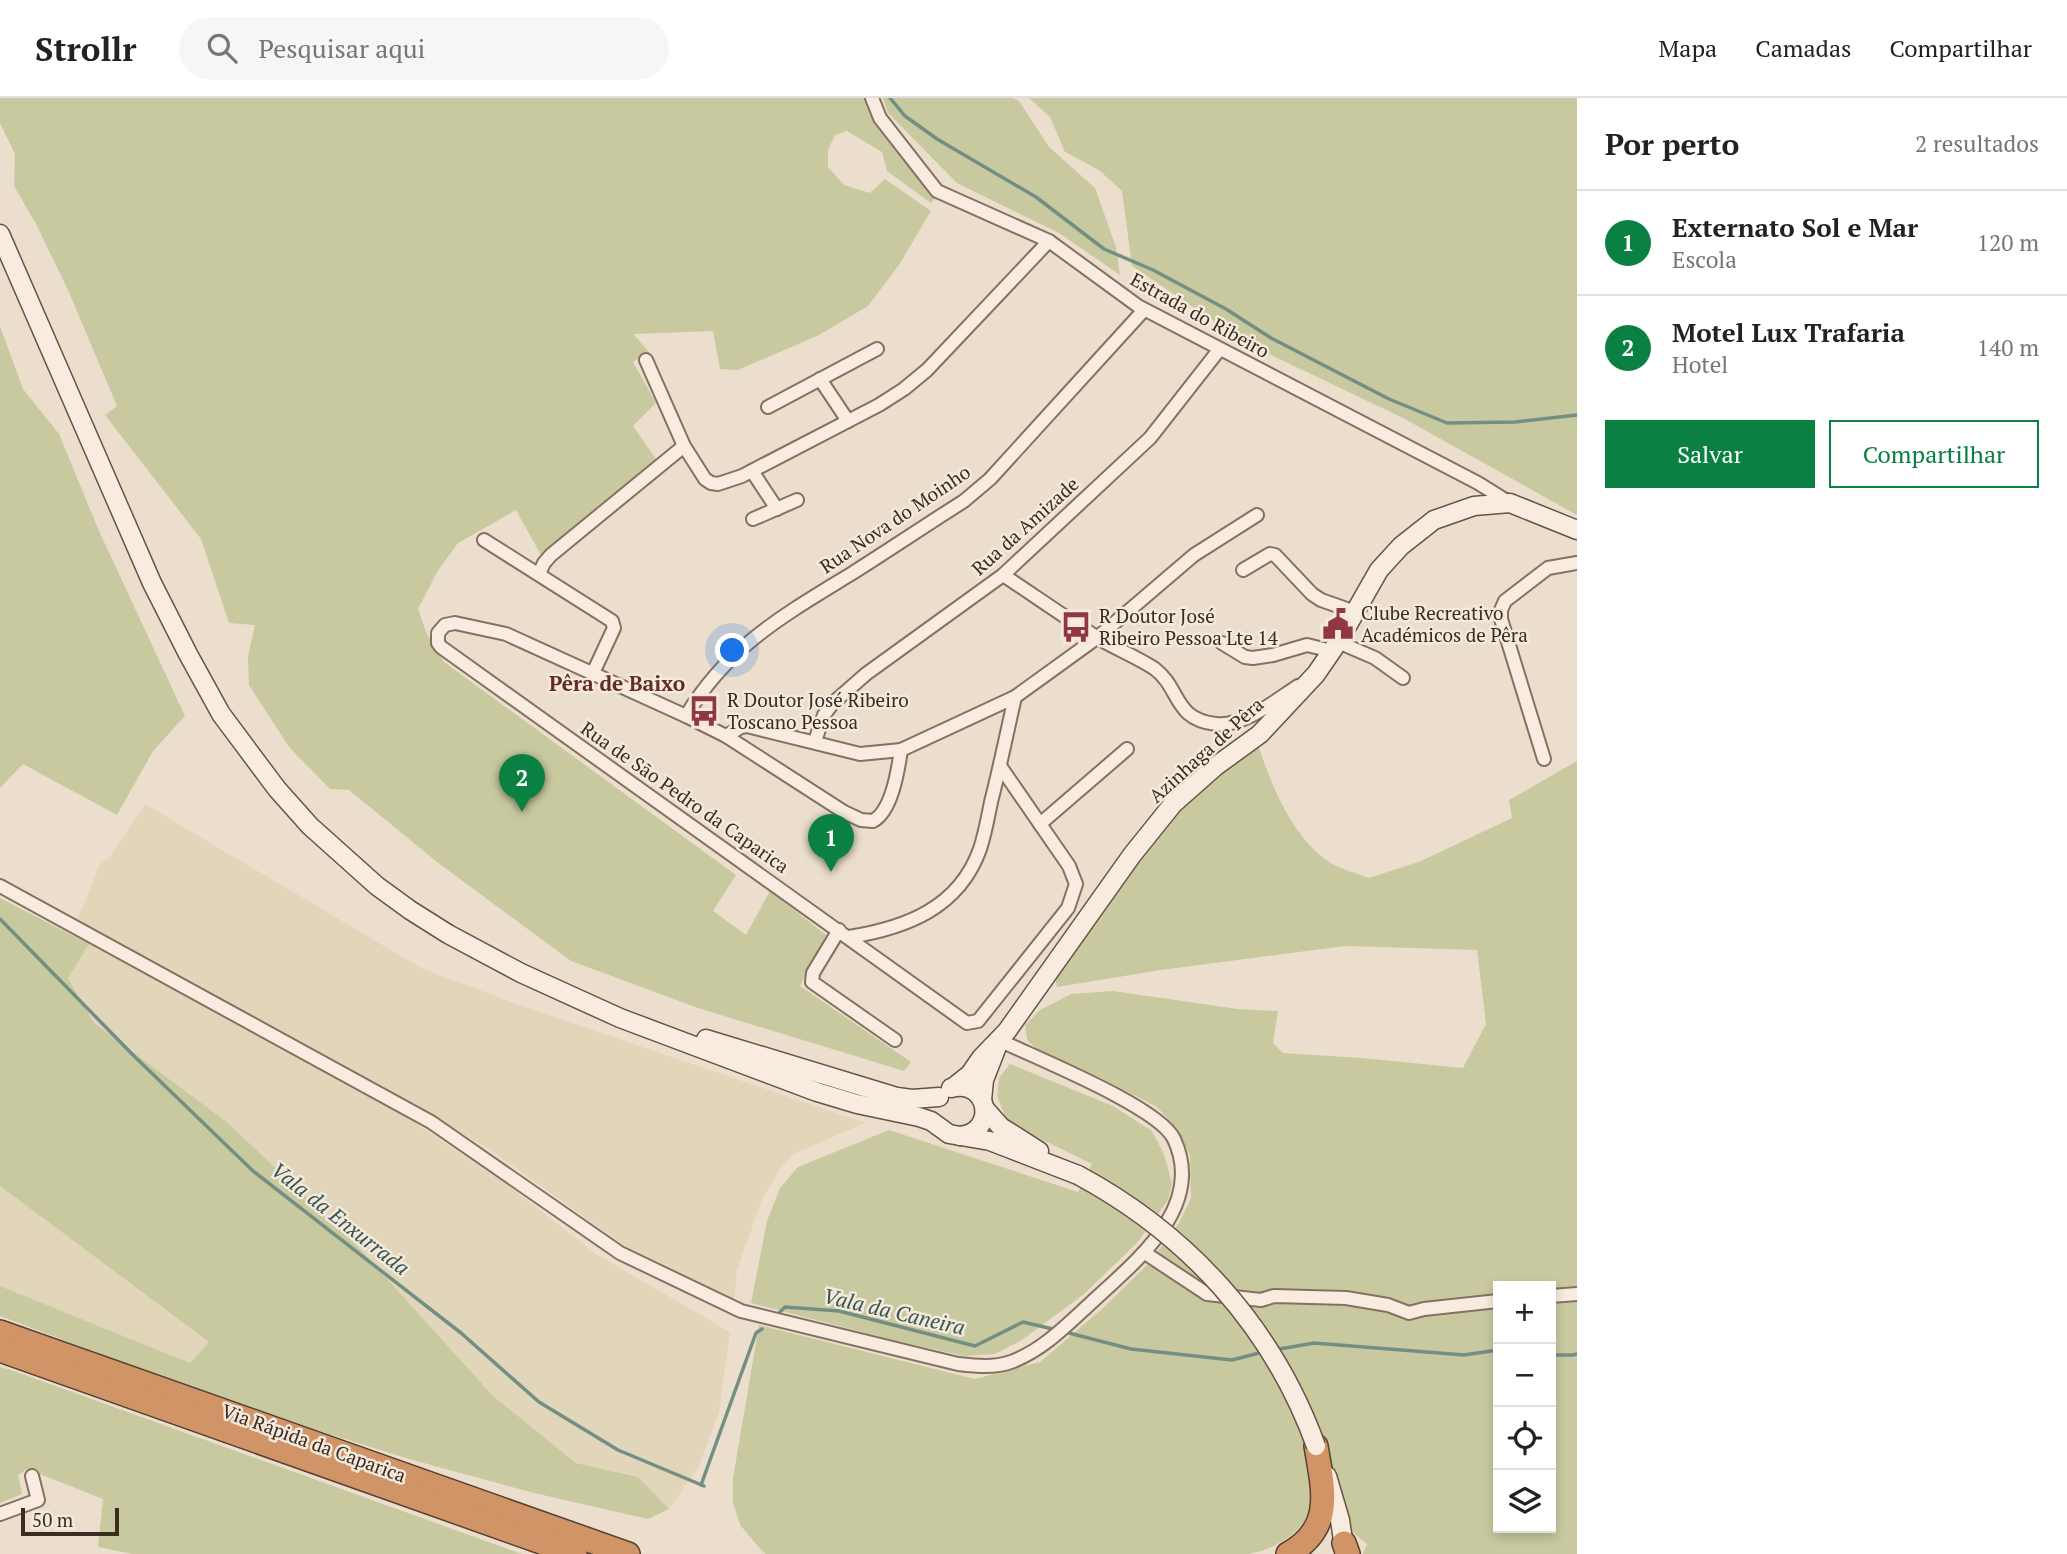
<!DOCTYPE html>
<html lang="pt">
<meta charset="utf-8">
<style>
:root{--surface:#fff;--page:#f6f6f6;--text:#222;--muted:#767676;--line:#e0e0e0;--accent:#0b8043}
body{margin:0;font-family:"PT Serif",serif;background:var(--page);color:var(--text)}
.controls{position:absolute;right:21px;bottom:21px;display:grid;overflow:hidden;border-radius:0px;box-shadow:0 4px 10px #0003}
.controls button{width:63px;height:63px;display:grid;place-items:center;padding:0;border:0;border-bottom:2px solid var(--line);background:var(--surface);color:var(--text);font:35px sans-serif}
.scale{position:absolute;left:21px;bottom:18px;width:98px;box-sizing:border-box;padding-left:7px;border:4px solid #3a2b23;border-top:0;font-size:19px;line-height:24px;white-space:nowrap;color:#3a2b23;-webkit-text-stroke:5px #f4e9db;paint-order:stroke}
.you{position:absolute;left:733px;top:553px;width:24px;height:24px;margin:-18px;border:5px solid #fff;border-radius:50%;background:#1a73e8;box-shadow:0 0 0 10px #1a73e833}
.badge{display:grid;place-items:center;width:46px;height:46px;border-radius:50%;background:var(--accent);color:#fff;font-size:23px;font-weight:700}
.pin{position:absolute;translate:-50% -58px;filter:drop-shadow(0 2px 4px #0008)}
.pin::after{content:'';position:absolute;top:37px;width:24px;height:21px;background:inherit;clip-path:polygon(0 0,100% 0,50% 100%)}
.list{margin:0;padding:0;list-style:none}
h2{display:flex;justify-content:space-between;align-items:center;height:91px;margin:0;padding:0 28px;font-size:30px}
h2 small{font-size:23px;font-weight:400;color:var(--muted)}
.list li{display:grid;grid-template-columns:46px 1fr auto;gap:21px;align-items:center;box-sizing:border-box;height:105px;padding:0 28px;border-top:2px solid var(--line)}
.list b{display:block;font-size:26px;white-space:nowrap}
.list p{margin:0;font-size:23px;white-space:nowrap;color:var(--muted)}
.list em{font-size:23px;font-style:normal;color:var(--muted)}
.actions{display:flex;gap:14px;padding:21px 28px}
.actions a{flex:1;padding:16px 0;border:2px solid var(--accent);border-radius:0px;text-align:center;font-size:24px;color:var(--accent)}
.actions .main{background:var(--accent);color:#fff}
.icon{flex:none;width:38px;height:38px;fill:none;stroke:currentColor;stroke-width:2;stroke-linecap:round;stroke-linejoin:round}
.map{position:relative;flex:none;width:1577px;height:1456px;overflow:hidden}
header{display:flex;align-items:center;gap:42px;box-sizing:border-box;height:98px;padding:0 35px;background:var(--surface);border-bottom:2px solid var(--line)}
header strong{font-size:33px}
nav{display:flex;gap:38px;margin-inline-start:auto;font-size:24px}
.search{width:490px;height:63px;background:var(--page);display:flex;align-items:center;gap:18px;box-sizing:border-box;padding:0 24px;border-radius:38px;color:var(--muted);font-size:26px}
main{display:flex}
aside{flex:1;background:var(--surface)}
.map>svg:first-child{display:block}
</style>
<header>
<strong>Strollr</strong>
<div class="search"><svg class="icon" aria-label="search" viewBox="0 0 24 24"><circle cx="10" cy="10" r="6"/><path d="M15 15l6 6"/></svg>Pesquisar aqui</div>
<nav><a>Mapa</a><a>Camadas</a><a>Compartilhar</a></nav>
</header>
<main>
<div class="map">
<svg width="1577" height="1456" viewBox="0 0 1577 1456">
<rect width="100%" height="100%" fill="#ecdecc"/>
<!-- farmland -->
<g fill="#e1d5ba">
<polygon points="145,706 421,870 525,909 865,1025 793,1056 779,1072 761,1104 737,1172 734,1202 624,1147 486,1049 358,975 77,822 101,764 109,760"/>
<polygon points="89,846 377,999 510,1089 596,1156 730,1234 719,1314 699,1368 669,1411 638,1379 576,1365 493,1298 360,1151 228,1025 94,925 68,880"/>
<polygon points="0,1088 209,1244 190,1265 0,1188"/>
</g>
<!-- green -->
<g fill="#c9c9a0" fill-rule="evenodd">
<polygon points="0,0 867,0 936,99 931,105 887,73 882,54 847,33 835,37 828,52 828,69 844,87 870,95 885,81 931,113 899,167 868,208 819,237 738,272 720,271 713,233 633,236 649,254 633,264 656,305 633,328 656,361 542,459 516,412 458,445 437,474 418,511 426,534 444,564 736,777 713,813 746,837 770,793 826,837 800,888 911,964 904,973 698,910 571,863 437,764 349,692 330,691 289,649 249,587 248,558 255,527 229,525 201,441 105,317 117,308 68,192 36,126 14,88 15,56 0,25"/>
<polygon points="883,0 1013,0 1019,3 1049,49 1095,90 1116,149 1120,177 1059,135 957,85 888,15"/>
<polygon points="1029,0 1577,0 1577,417 1403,320 1246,245 1132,168 1122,93 1099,72 1065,54 1050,19"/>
<polygon points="0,228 23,291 59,336 99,433 185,618 153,653 117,717 23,666 0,690"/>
<path d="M1257,643C1269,683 1292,739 1328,763C1339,771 1356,775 1369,780L1421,763L1512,720L1509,702L1577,663V1456H1363L1367,1446L1349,1431L1345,1401L1313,1405C1305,1434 1276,1451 1248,1456H766L763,1454L740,1427L733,1404V1380L759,1227L975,1281L1040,1264L1103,1210L1149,1165L1179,1125L1191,1100L1190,1058L1179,1033L1157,1009L1101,980L1038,952L1027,942L1025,927L1040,912L1071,896L1113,893L1238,911L1278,913L1273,945L1283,955L1362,960L1463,970L1486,926L1477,852L1345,848L1161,872L1057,889L1055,878L1134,764L1182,706ZM1498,1188H1551V1430H1498Z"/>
<polygon points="0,800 89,846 68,880 94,925 228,1025 360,1151 493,1298 576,1365 638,1379 669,1411 648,1421 534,1395 409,1361 227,1304 0,1218 0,1188 190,1265 209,1244 0,1088"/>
<polygon points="1010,966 1113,1008 1152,1033 1164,1056 1172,1086 1168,1102 1137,1145 1084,1196 1022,1242 995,1256 964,1258 885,1240 751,1205 767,1123 780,1090 798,1069 889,1032 1078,1094 1092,1066 1041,1041 1006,1021 997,998 999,980"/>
<polygon points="0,1269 11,1272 522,1456 133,1456 98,1449 103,1401 27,1371 18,1377 22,1396 0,1405"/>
</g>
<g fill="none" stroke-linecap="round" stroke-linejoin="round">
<!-- stream -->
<g stroke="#738f84" stroke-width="3.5">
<polyline points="890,0 905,18 937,41 1036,99 1104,151 1153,172 1226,211 1271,240 1389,301 1447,325 1515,324 1577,317"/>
<polyline points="0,821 133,957 253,1073 461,1235 539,1304 618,1352 704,1388"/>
<polyline points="778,1216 785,1209 839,1213 975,1248 1023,1224 1057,1232"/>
<polyline points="1065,1234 1131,1251 1232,1262 1263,1254"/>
<polyline points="1274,1252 1314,1245 1464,1257 1498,1252"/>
<polyline points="1551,1257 1573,1257 1577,1256"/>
<polyline points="701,1387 756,1235 762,1231"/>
</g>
<defs>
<g id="street">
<polyline points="872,0 880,20 937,93 1049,143 1138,208 1478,385 1510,405"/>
<polyline points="646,262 684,348 705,381 711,385 718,386 742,378 879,307 904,291 927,272 1049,143"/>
<polyline points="820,281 848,323"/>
<polyline points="768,309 877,251"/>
<polyline points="752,373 777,411"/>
<polyline points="753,421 797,402"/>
<polyline points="484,442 612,523 614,530 593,575"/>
<polyline points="1243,472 1270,456 1275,457 1312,496 1321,502 1355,514"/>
<polyline points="539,476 544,465 551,457 684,348"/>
<path d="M1003,477C1035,498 1066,520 1098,540C1116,551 1137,559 1155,571C1181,591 1173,621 1216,626C1243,629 1275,603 1298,588"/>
<polyline points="1338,544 1375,560 1403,580"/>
<polyline points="1222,545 1245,559 1253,560 1273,557 1307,547 1332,553"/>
<path d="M686,618C728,548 784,517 851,476C889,452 926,427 964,403L990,381L1144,212"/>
<polyline points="726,638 741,629 747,628 860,656 901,652 1015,599 1098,539 1194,457 1257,417"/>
<polyline points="815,643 824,617 833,605 866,576 1003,477 1150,340 1219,252"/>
<path d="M901,652C898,672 892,713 873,723L861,722L844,714L726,638L686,618L506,536L455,525L445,527L438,535V545L441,549L967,925L978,923L1068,810L1076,786L1069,768L1000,668"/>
<polyline points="1544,661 1501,521 1501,512 1505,503 1548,470 1577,465"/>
<polyline points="1040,726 1127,651"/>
<path d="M0,788L431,1024L620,1155L741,1213L958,1266C976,1268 994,1270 1011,1264C1043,1252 1067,1227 1092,1204C1136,1163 1206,1109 1174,1041C1159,1009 1036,960 999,942"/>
<polyline points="839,832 813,875 812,884 895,942"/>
<path d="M849,839C906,830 959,810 980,751C985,736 988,719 991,704C1000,669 1007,634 1015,599"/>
<polyline points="1145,1155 1207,1196 1261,1202 1274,1198 1346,1200 1388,1207 1409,1215 1424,1211 1498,1203"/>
<polyline points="1551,1198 1577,1196"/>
<polyline points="0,1416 38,1402 32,1378"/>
</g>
<g id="secondary">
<polyline points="0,136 152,485 188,556 221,616 277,691 310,728 377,788 410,812 448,836 521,875 620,920 817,994 857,1006 919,1019 931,1023 949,1036 990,1043 1078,1077"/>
<polyline points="706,941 897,999 912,1001 939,999"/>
<polyline points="955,988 970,976 981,960 1007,933 1132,757 1173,706 1216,668 1260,636 1316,576 1338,544 1379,472 1401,448 1434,422 1474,408 1510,405 1577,432"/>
<path d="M951,990C989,980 998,1034 960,1038"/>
<polyline points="982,1002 984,982 998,946"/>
<polyline points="985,1011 1001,1029 1039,1053"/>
<polyline points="1327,1378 1340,1422 1345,1456"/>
</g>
<g id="highway">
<polyline points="0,1234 628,1456"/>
<polyline points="0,1252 575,1456"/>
<polyline points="1344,1445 1348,1456"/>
<path d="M1288,1456C1335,1430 1323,1391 1316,1348"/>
</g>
</defs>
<!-- street casing -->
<use href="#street" stroke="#877061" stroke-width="16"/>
<!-- secondary casing -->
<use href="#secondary" stroke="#6a5244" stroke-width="21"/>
<!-- highway casing -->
<use href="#highway" stroke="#564034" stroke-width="26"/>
<!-- street -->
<use href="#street" stroke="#f7ecdf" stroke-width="12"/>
<!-- secondary -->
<use href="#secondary" stroke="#f7ecdf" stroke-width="18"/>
<!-- highway -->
<use href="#highway" stroke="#d19466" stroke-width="23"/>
<defs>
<path id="secondary-bridge" d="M1078,1077C1188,1136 1273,1229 1316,1348"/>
</defs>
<!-- secondary-bridge casing -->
<use href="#secondary-bridge" stroke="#6a5244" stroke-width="21" stroke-linecap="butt"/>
<!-- secondary-bridge -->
<use href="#secondary-bridge" stroke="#f7ecdf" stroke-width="18"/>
</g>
<!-- icons -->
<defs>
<symbol id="civic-bare" viewBox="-9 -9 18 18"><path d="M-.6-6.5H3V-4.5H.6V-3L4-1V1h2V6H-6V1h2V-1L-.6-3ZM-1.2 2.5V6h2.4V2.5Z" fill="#913643" stroke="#f4e9db" stroke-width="2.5" paint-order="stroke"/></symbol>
<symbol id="bus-bare" viewBox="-9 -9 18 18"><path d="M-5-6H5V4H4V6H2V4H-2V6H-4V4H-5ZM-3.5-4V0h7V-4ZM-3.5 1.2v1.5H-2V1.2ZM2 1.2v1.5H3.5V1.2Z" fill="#913643" stroke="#f4e9db" stroke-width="2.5" paint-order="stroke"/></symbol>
</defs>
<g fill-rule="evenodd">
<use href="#civic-bare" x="1316" y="504" width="44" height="44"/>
<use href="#bus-bare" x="1054" y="507" width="44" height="44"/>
<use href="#bus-bare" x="682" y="591" width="44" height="44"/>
</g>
<g text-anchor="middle" stroke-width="5" stroke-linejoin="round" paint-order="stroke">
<!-- street labels -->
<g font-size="19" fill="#3a2b23" stroke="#f4e9db">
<text transform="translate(1200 217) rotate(29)" y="7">Estrada do Ribeiro</text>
<text transform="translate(895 421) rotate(-34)" y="7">Rua Nova do Moinho</text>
<text transform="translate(1025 428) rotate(-42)" y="7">Rua da Amizade</text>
<text transform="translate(1206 652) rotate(-42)" y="7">Azinhaga de Pêra</text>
<text transform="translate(685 699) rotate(35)" y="7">Rua de São Pedro da Caparica</text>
<text transform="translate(314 1345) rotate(20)" y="7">Via Rápida da Caparica</text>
</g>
<!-- poi labels -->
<g font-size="19" fill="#3a2b23" stroke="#f4e9db" text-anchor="start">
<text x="1361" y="522">Clube Recreativo<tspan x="1361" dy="22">Académicos de Pêra</tspan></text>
<text x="1099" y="525">R Doutor José<tspan x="1099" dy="22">Ribeiro Pessoa Lte 14</tspan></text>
<text x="727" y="609">R Doutor José Ribeiro<tspan x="727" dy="22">Toscano Pessoa</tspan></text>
</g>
<!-- neighbourhood labels -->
<g font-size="21" font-weight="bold" fill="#622b26" stroke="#f4e9db">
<text x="617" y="593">Pêra de Baixo</text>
</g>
<!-- water labels -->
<g font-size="21" font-style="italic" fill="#345851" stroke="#f4e9db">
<text transform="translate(340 1121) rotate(38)" y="7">Vala da Enxurrada</text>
<text transform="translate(894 1214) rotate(13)" y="7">Vala da Caneira</text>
</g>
</g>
</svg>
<div class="controls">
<button>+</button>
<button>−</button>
<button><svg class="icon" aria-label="locate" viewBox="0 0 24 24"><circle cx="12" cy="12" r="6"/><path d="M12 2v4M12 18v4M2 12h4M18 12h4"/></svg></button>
<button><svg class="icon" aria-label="layers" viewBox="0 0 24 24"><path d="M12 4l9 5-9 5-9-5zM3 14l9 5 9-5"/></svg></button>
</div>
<div class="scale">50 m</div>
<div class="you"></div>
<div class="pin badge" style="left:831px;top:774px">1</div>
<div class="pin badge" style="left:522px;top:714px">2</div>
</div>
<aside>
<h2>Por perto<small>2 resultados</small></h2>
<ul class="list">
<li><span class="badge">1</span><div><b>Externato Sol e Mar</b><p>Escola</p></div><em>120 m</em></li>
<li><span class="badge">2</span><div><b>Motel Lux Trafaria</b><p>Hotel</p></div><em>140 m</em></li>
</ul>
<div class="actions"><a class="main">Salvar</a><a>Compartilhar</a></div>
</aside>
</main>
